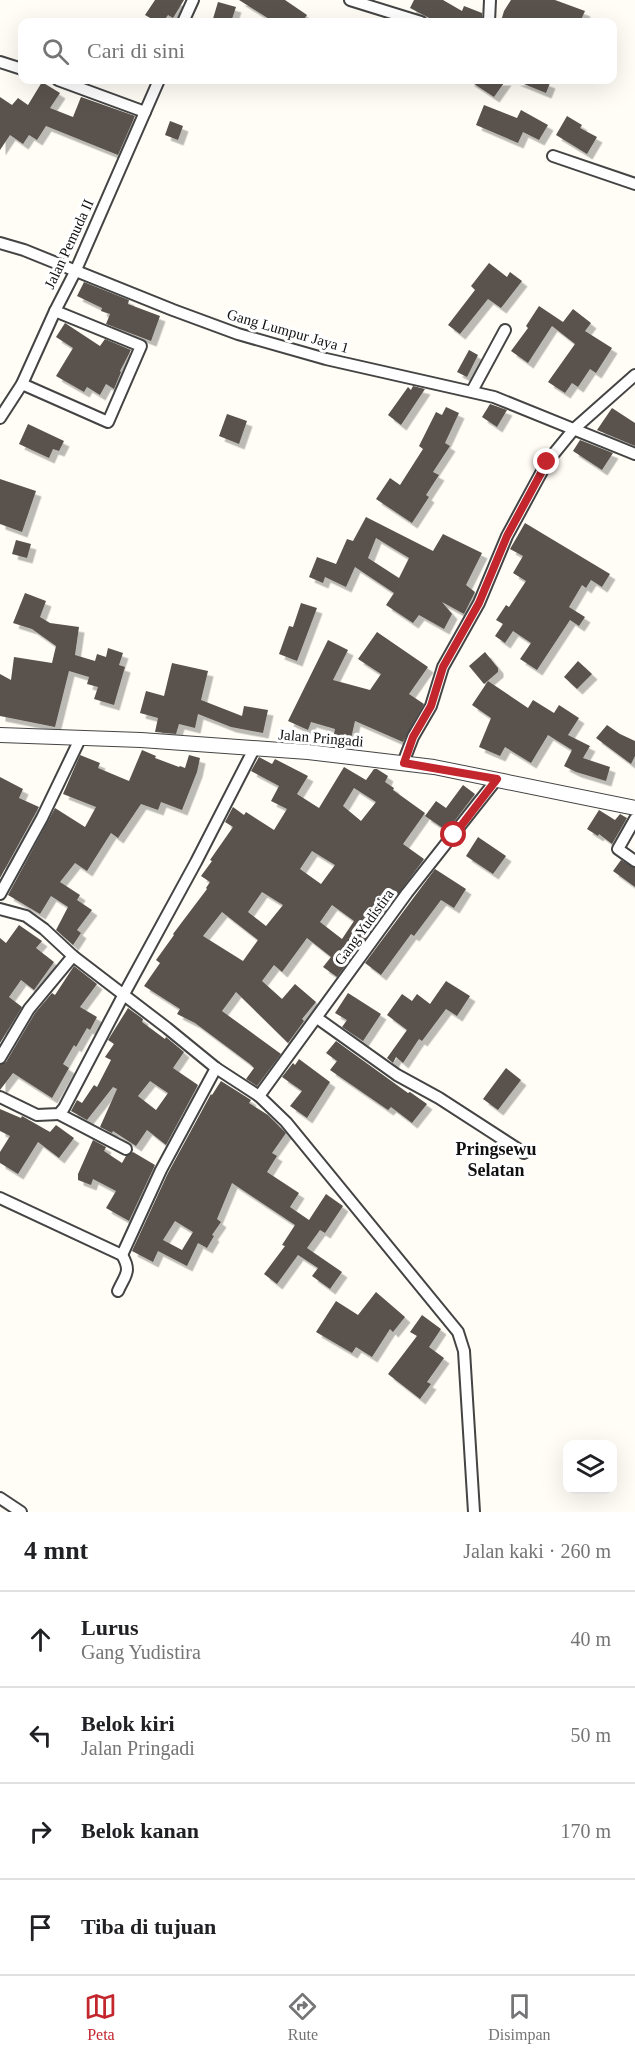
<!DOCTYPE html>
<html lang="id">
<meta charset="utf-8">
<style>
:root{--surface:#fff;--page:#f6f6f6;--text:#202124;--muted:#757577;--line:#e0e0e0;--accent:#c4262e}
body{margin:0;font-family:"Times New Roman",serif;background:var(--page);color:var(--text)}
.controls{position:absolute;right:18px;bottom:18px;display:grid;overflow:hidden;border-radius:12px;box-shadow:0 6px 24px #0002}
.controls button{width:54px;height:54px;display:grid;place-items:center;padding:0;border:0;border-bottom:2px solid var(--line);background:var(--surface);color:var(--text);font:30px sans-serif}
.stop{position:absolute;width:18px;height:18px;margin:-14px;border:4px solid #c4262e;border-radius:50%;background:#fff}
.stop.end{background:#c4262e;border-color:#fff;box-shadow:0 2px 6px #0008}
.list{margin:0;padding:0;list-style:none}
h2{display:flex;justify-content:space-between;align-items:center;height:78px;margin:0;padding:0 24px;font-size:26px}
h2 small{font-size:20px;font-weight:400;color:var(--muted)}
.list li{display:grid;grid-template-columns:39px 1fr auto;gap:18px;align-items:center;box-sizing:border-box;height:96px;padding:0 24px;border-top:2px solid var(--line)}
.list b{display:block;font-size:22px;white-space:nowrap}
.list p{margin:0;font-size:20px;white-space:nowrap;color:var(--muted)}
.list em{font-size:20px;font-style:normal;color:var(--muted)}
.icon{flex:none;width:33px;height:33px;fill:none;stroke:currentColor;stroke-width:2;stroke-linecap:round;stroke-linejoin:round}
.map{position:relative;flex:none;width:635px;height:1512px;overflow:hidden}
.search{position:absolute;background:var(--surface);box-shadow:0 6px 24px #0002;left:18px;right:18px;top:18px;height:66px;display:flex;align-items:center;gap:15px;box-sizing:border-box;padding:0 21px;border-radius:12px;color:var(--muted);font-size:22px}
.sheet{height:462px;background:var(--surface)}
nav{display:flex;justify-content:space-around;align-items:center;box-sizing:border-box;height:84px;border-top:2px solid var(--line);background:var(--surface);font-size:16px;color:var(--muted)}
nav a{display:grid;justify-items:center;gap:3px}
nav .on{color:var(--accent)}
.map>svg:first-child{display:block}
</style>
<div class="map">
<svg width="635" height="1512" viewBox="0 0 635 1512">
<defs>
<filter id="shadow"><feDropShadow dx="5.5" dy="5.5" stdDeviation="0" flood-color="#0004"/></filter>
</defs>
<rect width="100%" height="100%" fill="#fffdf5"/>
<!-- building -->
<g fill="#5a524d" fill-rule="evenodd" filter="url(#shadow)">
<polygon points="155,0 184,0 173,18 168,15 163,22 157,22 145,15"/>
<polygon points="239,0 285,0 307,15 302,22 274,22"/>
<polygon points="414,0 443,0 462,11 464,6 482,13 482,22 437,22 410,8"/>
<polygon points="511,0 555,0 585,11 580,22 496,22 497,19 501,21 504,11"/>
<polygon points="218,2 236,7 231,22 212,22"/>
<polygon points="468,80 506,80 494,97"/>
<polygon points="514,80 542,80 550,83 546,93"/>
<polygon points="42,82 60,93 50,108 73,117 81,97 135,116 118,155 46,126 37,140 29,135 23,144 10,135 0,150 0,97 12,105 18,98 28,105"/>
<polygon points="484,105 517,118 521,110 548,125 539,140 523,132 518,143 476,125"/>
<polygon points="567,116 582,125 580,128 597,137 587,154 556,135"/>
<polygon points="170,121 183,126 178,140 165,135"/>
<polygon points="489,263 507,277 510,272 522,281 501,308 488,299 460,334 448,325 475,290 471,286"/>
<polygon points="84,282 129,300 128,304 160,316 151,341 106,324 110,314 101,311 102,308 77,296"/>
<polygon points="539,306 563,322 573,309 591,323 585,331 612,348 596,373 590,369 578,387 572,383 565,393 548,382 575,344 552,326 528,363 511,351 528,328 526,326"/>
<polygon points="65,323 100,346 105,339 131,350 120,371 121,372 114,389 106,384 100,395 87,387 84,392 56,376 73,348 56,337"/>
<polygon points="469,350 478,355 467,377 457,372"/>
<polygon points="413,386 425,389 401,425 388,415 408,387 411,390"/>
<polygon points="490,404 507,410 497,427 482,417"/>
<polygon points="446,407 459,413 445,443 450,446 433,472 439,475 426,495 429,497 412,523 376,499 390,478 400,485 423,449 419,446 436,412 442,415"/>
<polygon points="612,408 635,423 635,446 597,430"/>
<polygon points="227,414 247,421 239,444 219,436"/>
<polygon points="28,424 64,441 59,451 53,449 49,458 19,444"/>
<polygon points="580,440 613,453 602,470 573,451"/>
<polygon points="0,479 36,491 22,532 0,524"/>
<path d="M366,517L433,551L443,534L482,553L466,585L475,592L464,614L442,602L452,614L444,629L419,615L413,623L386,605L394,593L355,567L346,587L325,577L323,583L309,577L317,557L336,564L347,539L353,541ZM376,538L409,558L399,578L368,558Z"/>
<polygon points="525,523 610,574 602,587 591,580 586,588 582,585 569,607 585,617 579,626 570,620 537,670 520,659 531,643 513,631 505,643 495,636 503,624 496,620 506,605 509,607 526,581 513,573 523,556 510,549"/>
<polygon points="16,540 31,544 27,558 12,554"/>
<polygon points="25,593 46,601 40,617 50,623 79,627 75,655 95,661 97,654 106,657 108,648 123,653 119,665 125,667 114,705 94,699 98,687 87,684 89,677 69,671 55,727 0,716 0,674 11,680 14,657 52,663 56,646 32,629 13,623"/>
<polygon points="301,603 317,608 297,661 279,654 289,626 293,627"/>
<polygon points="377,632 428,667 409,694 424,704 403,742 355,721 350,743 333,739 335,729 311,722 308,730 288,721 328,640 348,650 333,680 370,690 381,674 358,659"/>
<polygon points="485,652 498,668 498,672 484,684 469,666"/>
<polygon points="578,661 592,674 577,689 564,677"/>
<polygon points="172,663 208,671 201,700 242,716 244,706 268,710 263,733 231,727 198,714 195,728 179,724 176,734 155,732 158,718 140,713 146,691 164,696"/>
<polygon points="488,681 528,708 533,700 554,713 559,705 579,718 568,735 590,746 583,758 610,767 606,781 576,772 564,766 572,750 548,735 531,763 505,747 500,756 479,747 491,718 472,705"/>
<polygon points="607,725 620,734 635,741 635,756 631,764 596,738"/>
<polygon points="142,750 156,756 155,758 179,767 180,766 185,768 189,755 200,758 197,772 182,810 161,802 158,810 141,804 118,838 111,833 87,871 75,863 60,882 80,895 77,900 92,910 77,930 81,933 73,945 56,930 68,907 51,896 40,914 8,895 55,808 85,827 96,807 63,794 80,755 100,763 98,768 129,781"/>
<path d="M259,757L272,764L275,759L308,776L297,794L319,808L344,767L366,780L374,769H377L388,776L385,782L394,788L393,790L425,813L403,844L424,859L337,977L323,967L331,957L307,938L282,972L274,965L262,981L282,999L295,984L316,1002L302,1019L304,1021L288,1043L236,992L222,1011L281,1054L257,1086L246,1079L254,1068L250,1064L195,1023L177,1014L180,1009L144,986L160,963L156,960L174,935L173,934L207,889L206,888L210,882L201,876L212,861L210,860L233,827L225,822L233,807L244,815L246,812L274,830L287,809L271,801L279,786L251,771ZM354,788L376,802L361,821L343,806ZM312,851L335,865L321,884L300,869ZM262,892L283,905L266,926L248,912ZM332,905L354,921L342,939L320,922ZM222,912L258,940L243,961L203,936Z"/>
<polygon points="0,777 23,789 19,798 39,807 0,878"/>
<polygon points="463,785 475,794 447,831 425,816 436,801 446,808"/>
<polygon points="599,810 615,820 620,814 627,818 612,844 599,834 598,836 587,829"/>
<polygon points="478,837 506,856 493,874 466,856"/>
<polygon points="621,860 635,868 635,887 613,871"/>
<polygon points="435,869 466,889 454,908 441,900 414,936 411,934 381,975 365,963"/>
<polygon points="19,925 42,941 36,948 54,962 34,990 21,980 9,997 22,1007 0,1043 0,938 6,943"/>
<polygon points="74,966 97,984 80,1007 97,1017 90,1030 87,1028 76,1047 74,1045 63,1064 69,1068 52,1098 13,1073 0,1090 0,1065 6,1062 35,1013 52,993 55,995"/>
<polygon points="446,981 470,996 457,1016 446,1009 422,1041 419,1039 403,1063 396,1057 393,1063 387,1058 407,1030 387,1015 402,994 412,1001 417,994 430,1004"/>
<polygon points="348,993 381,1014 363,1041 342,1027 347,1020 335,1013"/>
<path d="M128,1008L143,1019L142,1022L165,1039L166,1037L184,1052L173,1068L198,1085L166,1145L147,1130L136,1146L113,1131L112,1133L100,1127L117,1089L113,1087L87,1120L71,1111L77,1100L82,1103L94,1085L97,1087L111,1060L105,1057L114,1044L108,1040ZM150,1081L168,1093L156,1110L138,1096Z"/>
<polygon points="336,1041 408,1093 410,1092 427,1104 412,1123 391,1107 388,1110 330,1070 337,1061 326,1053"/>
<polygon points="299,1059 330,1082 307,1118 290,1106 302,1091 282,1077 293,1063 295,1065"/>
<polygon points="506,1068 521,1080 498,1110 483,1099"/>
<path d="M221,1081L251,1100L249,1103L268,1115L286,1133L272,1153L277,1156L267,1172L299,1193L290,1207L309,1220L326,1194L343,1206L325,1233L320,1230L307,1248L342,1272L330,1289L312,1276L318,1268L298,1255L277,1284L264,1274L285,1246L282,1245L295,1225L232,1183L217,1219L221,1222L212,1235L214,1236L207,1248L198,1243L187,1266L158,1251L153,1262L132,1251L168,1173L211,1094L212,1095ZM175,1221L193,1232L182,1250L163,1240Z"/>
<polygon points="0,1109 21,1118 22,1116 50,1132 56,1125 74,1138 59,1158 38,1142 18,1174 0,1163 0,1152 10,1136 0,1131"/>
<polygon points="93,1140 106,1147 104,1151 122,1163 126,1156 133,1152 155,1165 129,1221 106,1208 116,1191 93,1179 91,1185 78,1180 78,1174"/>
<polygon points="376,1292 405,1317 393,1332 390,1329 372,1357 356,1347 352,1353 316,1332 336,1301 358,1315"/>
<polygon points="422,1315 441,1329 429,1347 444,1358 427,1382 431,1384 420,1399 388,1374 417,1336 410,1332"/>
</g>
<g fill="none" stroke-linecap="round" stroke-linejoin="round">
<defs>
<g id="minor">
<polyline points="350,0 421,22"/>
<polyline points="183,22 193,0"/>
<polyline points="489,22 490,0"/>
<polyline points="0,62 22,69"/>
<polyline points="58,80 145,112"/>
<polyline points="553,156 635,184"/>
<polyline points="0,243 24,250 173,310 238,334 326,359 494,397 635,454"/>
<polyline points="22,384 108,422 141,346 55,311"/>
<polyline points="472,391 505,330"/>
<polyline points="0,418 22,384 55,311 75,272 159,80"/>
<polyline points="403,763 413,737 431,706 443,667 479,603 507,536 547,462 574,429 635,375"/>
<polyline points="635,819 618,849 635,861"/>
<polyline points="0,894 42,818 80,739"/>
<polyline points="0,909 26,916 44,929 73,956 167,1028 216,1068 259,1096 286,1122 458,1332 464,1351 474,1512"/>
<polyline points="317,1018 397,1075 439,1098 524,1153"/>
<polyline points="0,1058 29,1009 73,956"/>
<polyline points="259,1096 407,893 497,779"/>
<polyline points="0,1097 37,1115 59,1114 64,1108 124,994 196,862 254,749"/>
<polyline points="59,1114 126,1149"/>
<path d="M0,1198L122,1255C132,1272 125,1275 118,1291"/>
<polyline points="122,1255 161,1170 216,1068"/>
<polyline points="0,1498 21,1512"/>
</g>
<polyline id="tertiary" points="0,735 141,740 308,752 434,767 635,808"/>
</defs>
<!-- minor casing -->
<use href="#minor" stroke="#444" stroke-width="14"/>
<!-- tertiary casing -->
<use href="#tertiary" stroke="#444" stroke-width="16"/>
<!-- minor -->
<use href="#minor" stroke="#fff" stroke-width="10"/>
<!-- tertiary -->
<use href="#tertiary" stroke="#fff" stroke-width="14"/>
</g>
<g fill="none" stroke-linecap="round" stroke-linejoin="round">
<!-- route -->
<polyline stroke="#c4262e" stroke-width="8" points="454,835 497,779 404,763 413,737 431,706 443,667 479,603 507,536 547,462"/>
</g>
<g text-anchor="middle" stroke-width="6" stroke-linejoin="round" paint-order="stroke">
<!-- street labels -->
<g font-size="15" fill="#111" stroke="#fff">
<text transform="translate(69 244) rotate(-65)" y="5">Jalan Pemuda II</text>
<text transform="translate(288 331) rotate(16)" y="5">Gang Lumpur Jaya 1</text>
<text transform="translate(321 738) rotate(5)" y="5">Jalan Pringadi</text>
<text transform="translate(364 927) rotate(-54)" y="5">Gang Yudistira</text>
</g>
<!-- quarter labels -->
<g font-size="18" font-weight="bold" fill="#111" stroke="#fff">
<text x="496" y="1155">Pringsewu<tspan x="496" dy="21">Selatan</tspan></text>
</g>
</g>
</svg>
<div class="controls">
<button><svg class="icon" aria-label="layers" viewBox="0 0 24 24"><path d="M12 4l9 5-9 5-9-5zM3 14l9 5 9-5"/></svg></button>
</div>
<div class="stop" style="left:454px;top:835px"></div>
<div class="stop end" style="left:547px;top:462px"></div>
<div class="search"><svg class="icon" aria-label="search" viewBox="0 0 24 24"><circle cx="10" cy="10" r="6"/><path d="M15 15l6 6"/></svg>Cari di sini</div>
</div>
<section class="sheet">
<h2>4 mnt<small>Jalan kaki · 260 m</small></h2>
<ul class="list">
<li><svg class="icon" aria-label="ahead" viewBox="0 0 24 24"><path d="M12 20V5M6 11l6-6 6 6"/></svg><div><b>Lurus</b><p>Gang Yudistira</p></div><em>40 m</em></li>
<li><svg class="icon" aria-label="left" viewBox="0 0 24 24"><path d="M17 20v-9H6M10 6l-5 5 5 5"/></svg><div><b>Belok kiri</b><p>Jalan Pringadi</p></div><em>50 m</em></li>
<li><svg class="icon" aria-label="right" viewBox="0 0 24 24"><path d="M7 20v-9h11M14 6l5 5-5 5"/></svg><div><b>Belok kanan</b></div><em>170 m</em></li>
<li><svg class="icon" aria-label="arrive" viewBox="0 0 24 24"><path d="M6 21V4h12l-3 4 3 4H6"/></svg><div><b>Tiba di tujuan</b></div></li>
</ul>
</section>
<nav>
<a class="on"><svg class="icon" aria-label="map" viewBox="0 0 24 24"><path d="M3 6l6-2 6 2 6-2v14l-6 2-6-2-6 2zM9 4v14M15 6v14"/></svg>Peta</a>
<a><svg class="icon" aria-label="directions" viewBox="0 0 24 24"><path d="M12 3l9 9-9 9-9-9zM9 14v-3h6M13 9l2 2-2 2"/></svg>Rute</a>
<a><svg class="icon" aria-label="saved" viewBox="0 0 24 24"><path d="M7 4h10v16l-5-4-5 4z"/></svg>Disimpan</a>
</nav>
